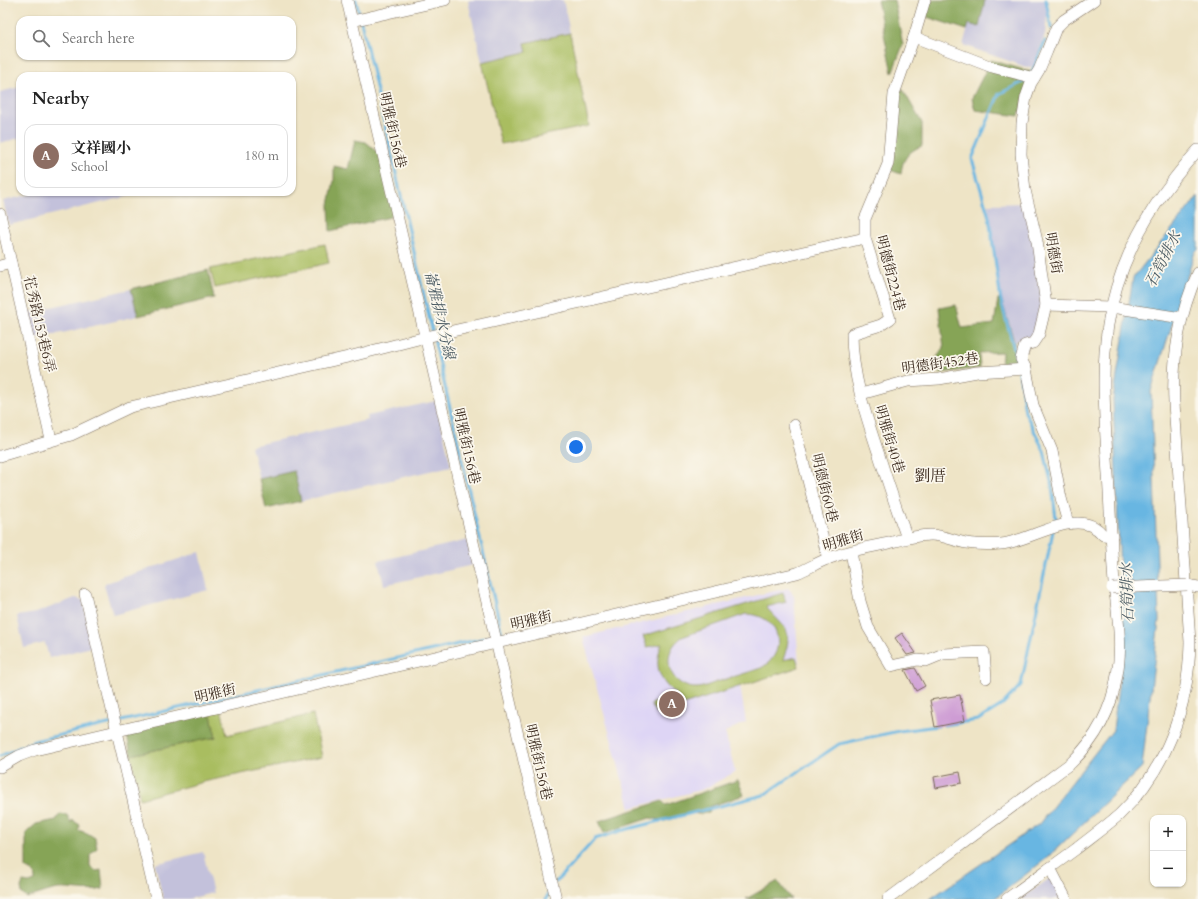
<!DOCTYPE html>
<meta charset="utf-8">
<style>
:root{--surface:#fff;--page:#f2f2f2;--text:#222;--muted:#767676;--line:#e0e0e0;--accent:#ea580c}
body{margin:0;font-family:Cardo,"Noto Serif TC",serif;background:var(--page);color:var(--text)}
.controls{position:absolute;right:12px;bottom:12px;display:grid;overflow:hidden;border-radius:8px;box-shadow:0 1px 3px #0004}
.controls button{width:36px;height:36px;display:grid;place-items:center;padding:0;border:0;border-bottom:1px solid var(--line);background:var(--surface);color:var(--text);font:20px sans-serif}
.you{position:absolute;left:576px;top:447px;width:14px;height:14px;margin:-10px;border:3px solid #fff;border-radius:50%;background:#1a73e8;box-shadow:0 0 0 6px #1a73e833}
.badge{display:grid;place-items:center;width:26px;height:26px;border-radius:50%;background:var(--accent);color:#fff;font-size:13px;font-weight:700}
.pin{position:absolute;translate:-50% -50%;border:2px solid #fff;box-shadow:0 1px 4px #0006}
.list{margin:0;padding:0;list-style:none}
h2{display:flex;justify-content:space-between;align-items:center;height:52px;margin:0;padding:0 16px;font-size:17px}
h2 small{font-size:13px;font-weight:400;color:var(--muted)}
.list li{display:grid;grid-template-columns:26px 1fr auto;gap:12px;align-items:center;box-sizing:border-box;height:64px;margin:0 8px 8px;padding:0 8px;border:1px solid var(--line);border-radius:12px}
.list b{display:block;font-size:15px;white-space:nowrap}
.list p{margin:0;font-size:13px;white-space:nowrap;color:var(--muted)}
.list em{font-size:13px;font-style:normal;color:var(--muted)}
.icon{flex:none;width:22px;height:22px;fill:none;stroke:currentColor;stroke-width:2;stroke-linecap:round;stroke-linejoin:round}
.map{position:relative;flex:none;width:1198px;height:899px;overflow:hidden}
.search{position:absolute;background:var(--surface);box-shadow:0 1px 3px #0004;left:16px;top:16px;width:280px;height:44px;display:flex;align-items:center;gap:10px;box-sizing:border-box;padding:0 14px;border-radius:12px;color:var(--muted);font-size:15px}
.panel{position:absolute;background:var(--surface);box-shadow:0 1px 3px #0004;left:16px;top:72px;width:280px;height:124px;border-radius:12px}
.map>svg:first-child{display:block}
</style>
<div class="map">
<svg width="1198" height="899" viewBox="0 0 1198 899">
<rect width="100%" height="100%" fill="#fbf7ec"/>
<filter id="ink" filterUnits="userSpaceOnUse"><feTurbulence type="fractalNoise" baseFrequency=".025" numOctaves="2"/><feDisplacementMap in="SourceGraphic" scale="8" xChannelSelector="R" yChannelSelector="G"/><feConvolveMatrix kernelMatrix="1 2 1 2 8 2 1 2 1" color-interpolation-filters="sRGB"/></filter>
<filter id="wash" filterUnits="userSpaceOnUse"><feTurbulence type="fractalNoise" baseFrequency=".012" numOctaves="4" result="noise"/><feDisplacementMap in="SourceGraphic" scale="16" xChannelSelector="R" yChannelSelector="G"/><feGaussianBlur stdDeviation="0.9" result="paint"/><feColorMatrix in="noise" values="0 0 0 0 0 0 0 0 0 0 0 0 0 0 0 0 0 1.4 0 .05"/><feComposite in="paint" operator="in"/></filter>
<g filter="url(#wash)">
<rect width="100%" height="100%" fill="#eee4c6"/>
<!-- built -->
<polygon fill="#ded5f5" points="788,588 794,595 799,667 740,686 746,722 725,732 735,772 704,789 630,808 583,637"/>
<!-- industrial -->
<g fill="#c3c1db">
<polygon points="471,0 563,0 570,33 525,43 527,52 482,62 468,1"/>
<polygon points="985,0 1048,0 1048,8 1045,34 1034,65 1029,68 963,45 969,24 979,27"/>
<polygon points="20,87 20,138 0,143 0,92"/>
<polygon points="40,192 146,192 9,225 3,201"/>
<polygon points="1029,203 1044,281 1038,334 1014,342 1001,298 988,204"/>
<polygon points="131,289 138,316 35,339 29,312"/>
<polygon points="436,401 451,466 301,501 294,471 259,479 251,446 368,420 367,416"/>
<polygon points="468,540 473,565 384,585 378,561"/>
<polygon points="200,552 208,590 113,615 104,585 106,583"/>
<polygon points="75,598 83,600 95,646 49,658 45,643 24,648 17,616 36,613"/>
<polygon points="203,852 213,893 188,899 163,899 155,864"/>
<polygon points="1053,876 1064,899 1021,899"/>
</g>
<!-- green -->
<g fill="#a9bd61" stroke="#727440" fill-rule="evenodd">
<polygon points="570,33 589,126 501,144 482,62 527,52 525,43"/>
<polygon points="325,244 329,263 215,288 210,269"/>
<path d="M783,593L786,602L766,607C786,630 794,628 783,660L796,657L799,667L656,714L651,704L676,694C659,682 653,664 662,644L647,647L643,636ZM746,614C779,614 790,652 761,668C747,673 732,677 717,682C710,684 703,688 696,688C682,688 670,677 669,663C668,652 673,644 682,637Z"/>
<polygon points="221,708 227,735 313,714 322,757 203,782 140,799 131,755 216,737 210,711"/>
</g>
<!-- forest -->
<g fill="#86a457" stroke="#60673a">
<polygon points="877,0 894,0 903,45 892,73"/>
<polygon points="930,0 985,0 979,27 969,24 967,30 924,16"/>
<polygon points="991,60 1031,72 1019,116 975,110 972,98"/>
<path d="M902,88L922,123V146C908,151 902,160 901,174L890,170L895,148V108Z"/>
<polygon points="355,140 366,142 380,154 394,211 390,217 330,231 329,205 334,180 334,166 348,169"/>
<polygon points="208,270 214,298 138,316 131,289"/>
<polygon points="1001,298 1014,342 1016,366 1001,367 1002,352 979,353 980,368 939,373 937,357 944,348 939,308 956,305 962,328 994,324 998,299"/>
<polygon points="294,471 301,501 266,509 259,479"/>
<polygon points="210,711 216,737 131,755 126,730"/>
<polygon points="738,780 744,795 711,806 709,813 704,813 699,814 692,813 665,821 650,818 604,833 599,821 662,801 666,805"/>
<path d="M60,814L67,815L71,823L72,820L80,825L78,830L87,833L95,838L97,848L90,855V866L96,871L101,870L103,889C88,893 73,888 58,889C47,891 38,895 27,898L22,894L21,887L23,882L29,883L35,881C35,873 33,870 26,868V833L36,824L56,820Z"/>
<polygon points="778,881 791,899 746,899"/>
</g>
<!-- water -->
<polygon fill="#68b6e2" stroke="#527080" points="1198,196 1198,249 1195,252 1151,391 1159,620 1142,767 1047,858 994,899 930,899 1039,824 1113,730 1123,646 1113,400 1133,278"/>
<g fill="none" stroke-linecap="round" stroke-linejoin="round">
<!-- stream -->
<g stroke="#68b6e2" stroke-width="3">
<polyline points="1046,0 1051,28"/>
<polyline points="1032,72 1045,41"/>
<polyline points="1017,360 1001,301 989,217 972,159 999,94 1027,80"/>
<polyline points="1019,371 1025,412 1044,451 1052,486 1056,519 1055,523"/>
<polyline points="944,725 978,720 1002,705 1021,685 1053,531"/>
<polyline points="0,756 34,741 502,634 356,0"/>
<polyline points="556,882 595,839 620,831 764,795 839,744 899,731 938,726"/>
<polyline points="546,899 550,890"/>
</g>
</g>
<g id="blocks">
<!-- building -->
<g fill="#ce9cd4">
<polygon points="902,633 916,653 907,655 895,638"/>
<polygon points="915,668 925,686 916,691 905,670"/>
<polygon points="960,695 965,721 935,727 930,700"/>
<polygon points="960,772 962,783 936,788 934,777"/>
</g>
</g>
</g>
<g filter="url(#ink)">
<use href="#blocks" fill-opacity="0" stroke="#7a6b59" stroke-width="1"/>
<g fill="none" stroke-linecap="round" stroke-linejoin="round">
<defs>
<g id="minor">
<polyline points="347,0 556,899"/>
<polyline points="352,21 445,0"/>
<polyline points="914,37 992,67 1034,78"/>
<polyline points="0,214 51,440"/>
<polyline points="0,266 11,263"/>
<polyline points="1046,305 1111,307 1182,318"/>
<polyline points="861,394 908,381 939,379 977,372 1026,369"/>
<polyline points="794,425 828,559"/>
<polyline points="0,456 71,435 130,407 348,357 426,337 865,238"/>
<polyline points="1068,523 1061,498 1052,451 1033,405 1026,369 1021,359 1025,345 1033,343 1039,334 1046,305 1037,241 1025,190 1021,154 1022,123 1026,97 1031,83 1039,70 1047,51 1056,28 1064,20 1094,0"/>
<path d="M907,538C897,511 888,483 879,455C866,416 852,375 852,334L881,325L890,319L865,238V219L888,164L894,94L914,37L925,0"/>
<polyline points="851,552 860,601 868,627 891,666 918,660 926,661 943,654 984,652 986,678"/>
<polyline points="1187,585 1198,587"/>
<polyline points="85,594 156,899"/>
<path d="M0,767L19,756L35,750L797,573C807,569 817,563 827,559C847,551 869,547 889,543C903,539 917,535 931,535C941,535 949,539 958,541C971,545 987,545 1001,544C1030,542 1080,504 1103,535L1112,536"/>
<polyline points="1050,868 1066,899"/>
<path d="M888,899L1071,763C1096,739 1112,708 1117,675C1123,644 1117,614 1114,583C1111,542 1110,500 1107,459C1105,415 1101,369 1108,325C1118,259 1154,199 1198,150"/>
<path d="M1007,899C1030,882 1053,866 1076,849C1090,838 1105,827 1119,815C1166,770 1189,707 1190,642L1174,403C1172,360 1179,313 1198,273"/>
</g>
</defs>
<!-- minor casing -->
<use href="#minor" stroke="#7a6b59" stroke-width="12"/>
<!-- minor -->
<use href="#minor" stroke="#fff" stroke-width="11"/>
<defs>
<polyline id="minor-bridge" points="1112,588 1187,585"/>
</defs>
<!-- minor-bridge casing -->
<use href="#minor-bridge" stroke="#7a6b59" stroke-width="12" stroke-linecap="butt"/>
<!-- minor-bridge -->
<use href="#minor-bridge" stroke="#fff" stroke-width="11"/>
</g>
</g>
<g text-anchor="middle" stroke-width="3.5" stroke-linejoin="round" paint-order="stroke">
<!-- street labels -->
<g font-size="14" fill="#3b2a1e" stroke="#fbf7ec">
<text transform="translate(393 130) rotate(77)" y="5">明雅街156巷</text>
<text transform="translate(1054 253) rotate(80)" y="5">明德街</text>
<text transform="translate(891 273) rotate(75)" y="5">明德街224巷</text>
<text transform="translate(40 324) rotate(77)" y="5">花秀路153巷6弄</text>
<text transform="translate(940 363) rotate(-8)" y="5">明德街452巷</text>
<text transform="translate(890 439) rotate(73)" y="5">明雅街40巷</text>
<text transform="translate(467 446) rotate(77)" y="5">明雅街156巷</text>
<text transform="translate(825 488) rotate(76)" y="5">明德街60巷</text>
<text transform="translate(843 540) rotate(-17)" y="5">明雅街</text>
<text transform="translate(531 620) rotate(-13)" y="5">明雅街</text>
<text transform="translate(215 693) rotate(-13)" y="5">明雅街</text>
<text transform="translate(539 762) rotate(77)" y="5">明雅街156巷</text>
</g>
<!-- water labels -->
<g font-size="15" font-style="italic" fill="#4b5b63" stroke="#fbf7ec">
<text transform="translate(1163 259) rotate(-63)" y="5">石筍排水</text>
<text transform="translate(440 315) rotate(77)" y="5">崙雅排水分線</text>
<text transform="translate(1127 593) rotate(-92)" y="5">石筍排水</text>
</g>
<!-- quarter labels -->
<g font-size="16" fill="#3b2a1e" stroke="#fbf7ec">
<text x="930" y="481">劉厝</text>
</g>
</g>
</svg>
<div class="controls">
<button>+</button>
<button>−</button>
</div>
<div class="you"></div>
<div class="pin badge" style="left:672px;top:704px;background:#8d6e63">A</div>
<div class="search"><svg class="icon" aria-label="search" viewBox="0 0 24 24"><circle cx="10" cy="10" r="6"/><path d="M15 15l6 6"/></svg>Search here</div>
<section class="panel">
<h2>Nearby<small></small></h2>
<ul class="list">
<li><span class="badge" style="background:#8d6e63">A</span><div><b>文祥國小</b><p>School</p></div><em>180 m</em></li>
</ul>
</section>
</div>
